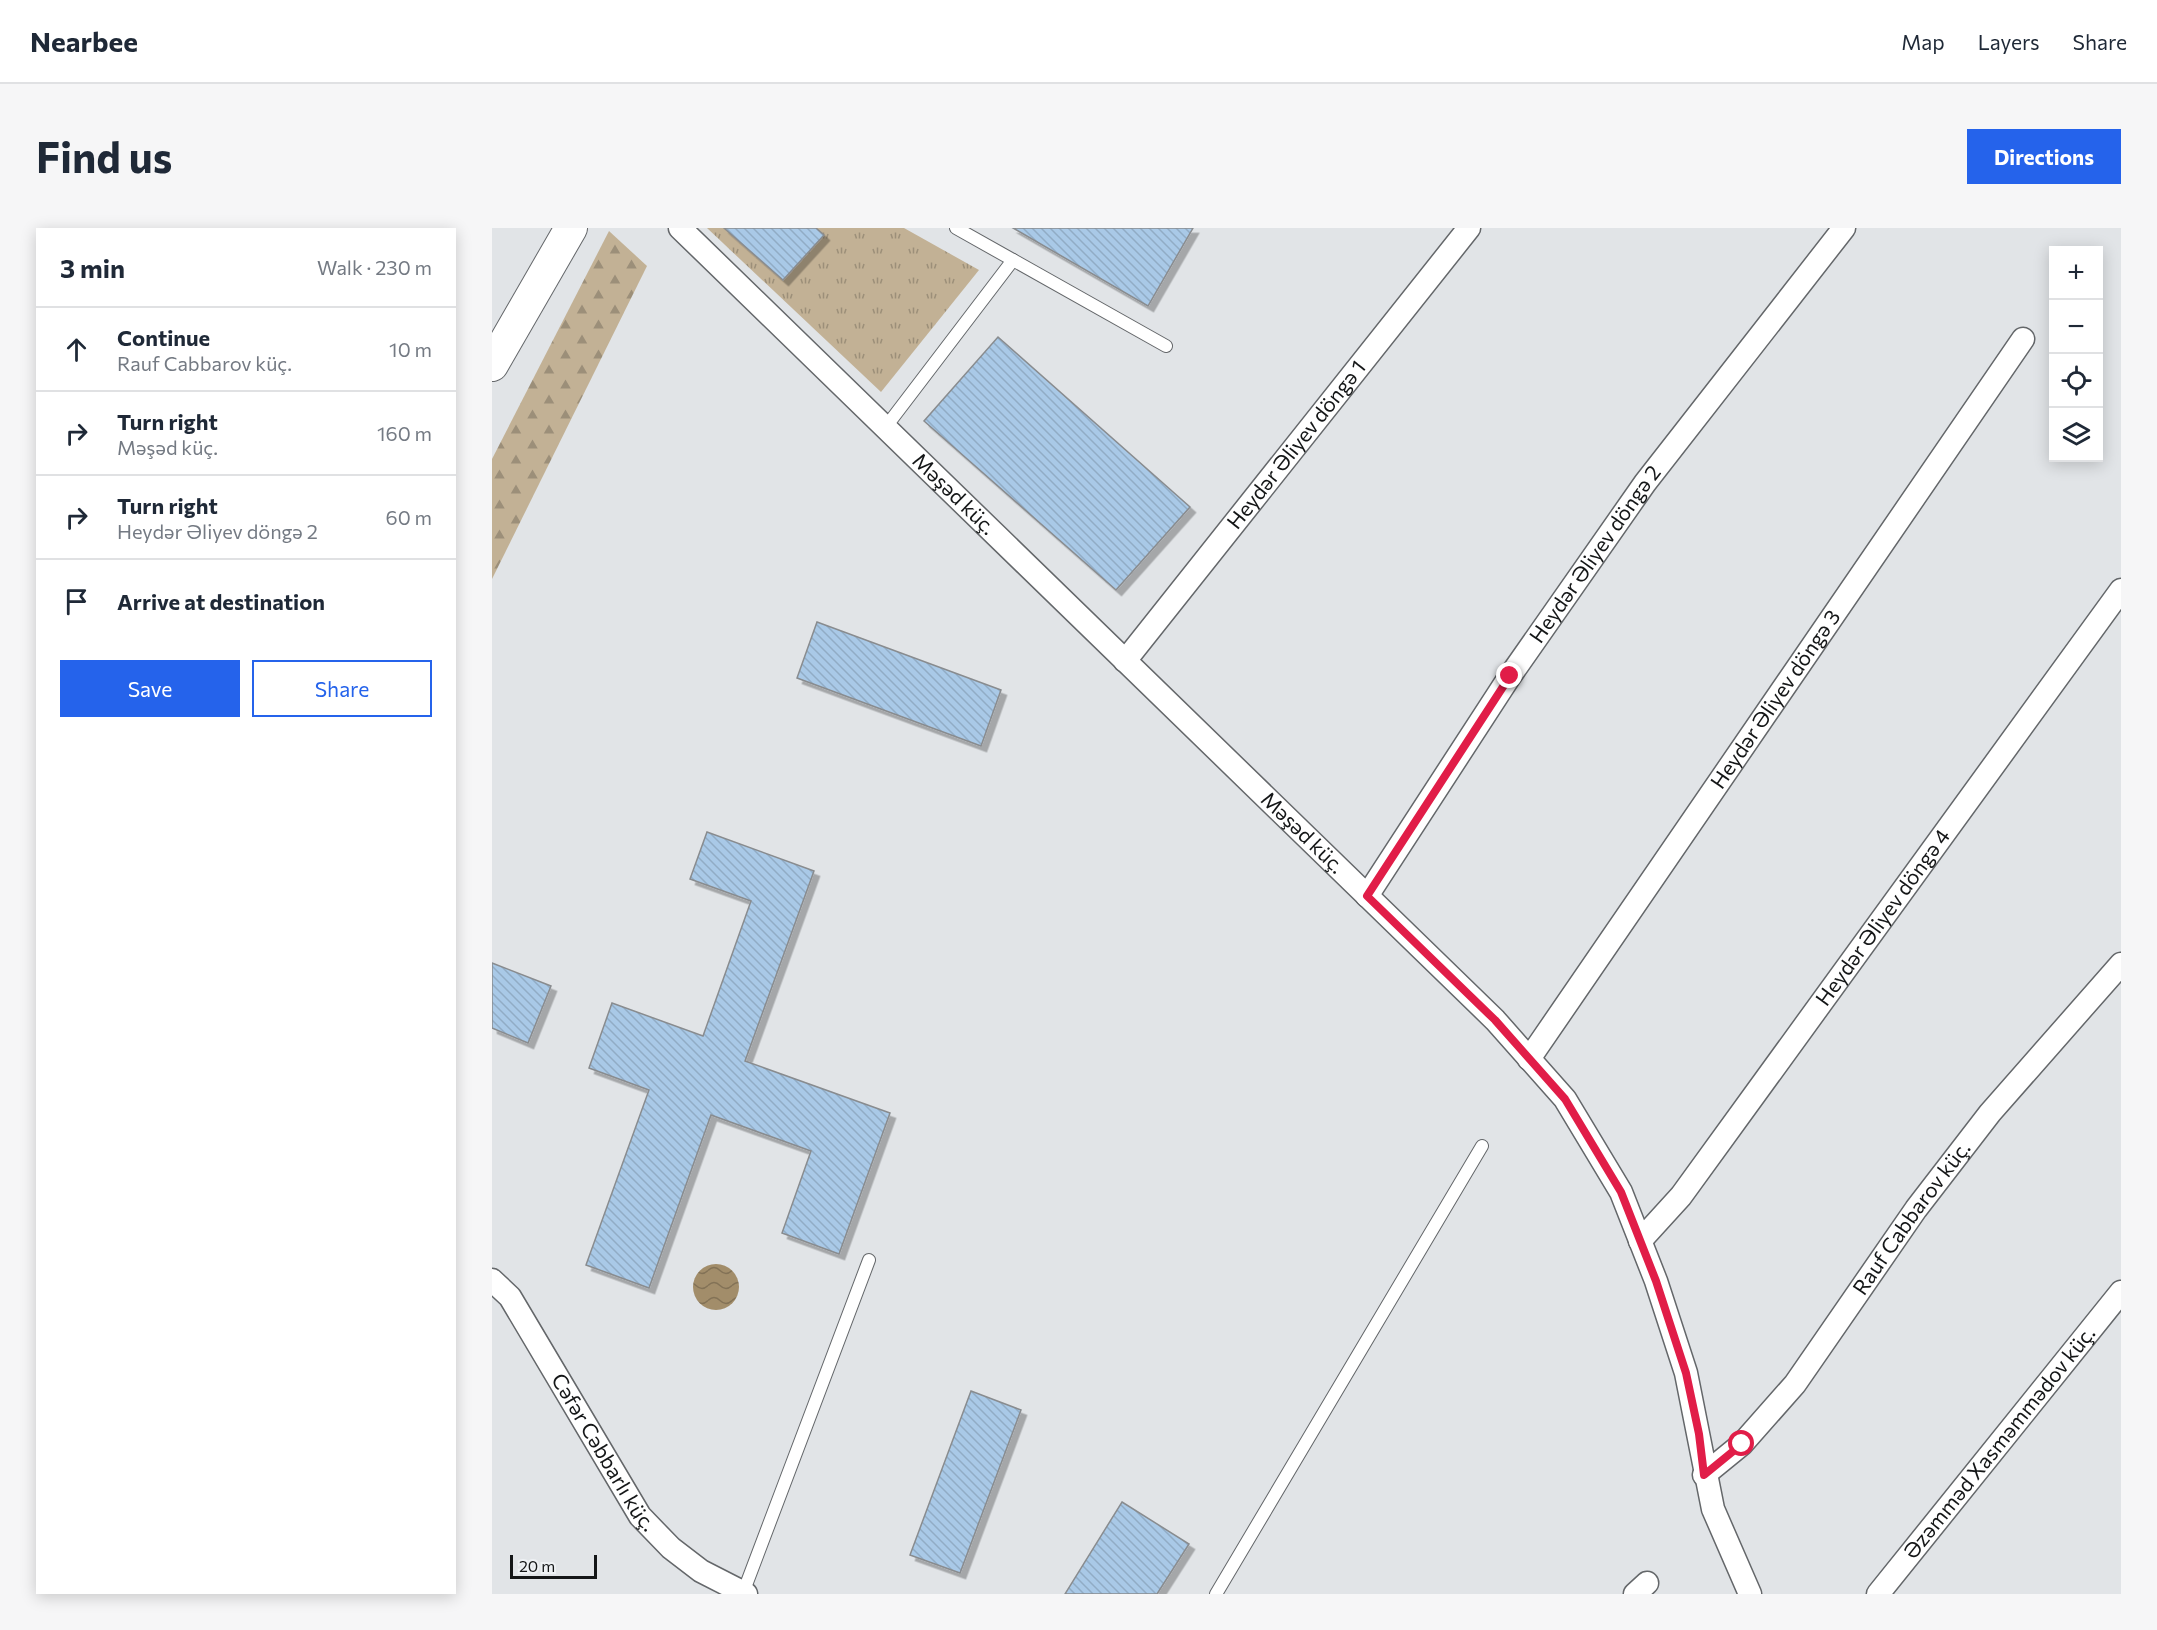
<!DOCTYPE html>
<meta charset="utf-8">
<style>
:root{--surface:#fff;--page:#f6f6f7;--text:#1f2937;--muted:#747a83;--line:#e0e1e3;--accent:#2563eb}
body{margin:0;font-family:Commissioner,sans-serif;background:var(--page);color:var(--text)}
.controls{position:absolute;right:18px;top:18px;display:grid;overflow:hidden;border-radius:0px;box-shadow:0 3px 15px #0003}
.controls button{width:54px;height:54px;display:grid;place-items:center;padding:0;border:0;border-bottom:2px solid var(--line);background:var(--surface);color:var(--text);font:30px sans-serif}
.scale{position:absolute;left:18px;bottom:15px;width:87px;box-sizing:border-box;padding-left:6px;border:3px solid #141617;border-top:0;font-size:16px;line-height:21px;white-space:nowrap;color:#141617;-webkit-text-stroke:4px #eef1f4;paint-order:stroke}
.stop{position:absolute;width:18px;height:18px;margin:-14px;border:4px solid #e11d48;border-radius:50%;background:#fff}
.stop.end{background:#e11d48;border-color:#fff;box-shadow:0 2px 6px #0008}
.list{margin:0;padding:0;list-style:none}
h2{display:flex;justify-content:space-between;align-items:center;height:78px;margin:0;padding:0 24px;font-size:26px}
h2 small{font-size:20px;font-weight:400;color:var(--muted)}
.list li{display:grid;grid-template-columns:39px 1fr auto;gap:18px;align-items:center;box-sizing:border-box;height:84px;padding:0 24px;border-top:2px solid var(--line)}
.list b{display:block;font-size:22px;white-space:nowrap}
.list p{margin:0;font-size:20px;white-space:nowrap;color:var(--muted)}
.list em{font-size:20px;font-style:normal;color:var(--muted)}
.actions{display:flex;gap:12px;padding:18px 24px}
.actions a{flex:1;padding:14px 0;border:2px solid var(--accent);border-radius:0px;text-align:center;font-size:21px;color:var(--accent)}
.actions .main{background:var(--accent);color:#fff}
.icon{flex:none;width:33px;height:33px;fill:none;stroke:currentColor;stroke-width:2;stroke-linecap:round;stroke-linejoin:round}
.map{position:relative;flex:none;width:1629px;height:1366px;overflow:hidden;border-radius:0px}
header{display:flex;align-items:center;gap:36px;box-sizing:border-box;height:84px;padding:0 30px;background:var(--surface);border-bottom:2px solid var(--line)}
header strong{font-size:28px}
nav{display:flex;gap:33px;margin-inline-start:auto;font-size:21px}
.intro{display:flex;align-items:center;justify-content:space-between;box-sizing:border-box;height:144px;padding:0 36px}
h1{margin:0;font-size:42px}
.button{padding:15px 27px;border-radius:0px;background:var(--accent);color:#fff;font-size:21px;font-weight:700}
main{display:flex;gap:36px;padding:0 36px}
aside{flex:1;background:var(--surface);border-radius:0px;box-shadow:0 3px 15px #0003}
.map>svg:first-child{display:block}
</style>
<header>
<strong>Nearbee</strong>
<nav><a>Map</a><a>Layers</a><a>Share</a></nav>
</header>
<div class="intro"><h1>Find us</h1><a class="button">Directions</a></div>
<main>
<aside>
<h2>3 min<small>Walk · 230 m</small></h2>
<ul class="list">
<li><svg class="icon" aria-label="ahead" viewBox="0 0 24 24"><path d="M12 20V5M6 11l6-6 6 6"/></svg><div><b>Continue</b><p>Rauf Cabbarov küç.</p></div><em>10 m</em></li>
<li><svg class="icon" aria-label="right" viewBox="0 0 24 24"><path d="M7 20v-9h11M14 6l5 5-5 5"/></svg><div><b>Turn right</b><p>Məşəd küç.</p></div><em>160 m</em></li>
<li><svg class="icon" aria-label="right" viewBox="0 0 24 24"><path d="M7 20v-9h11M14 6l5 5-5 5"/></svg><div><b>Turn right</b><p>Heydər Əliyev döngə 2</p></div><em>60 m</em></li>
<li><svg class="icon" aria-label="arrive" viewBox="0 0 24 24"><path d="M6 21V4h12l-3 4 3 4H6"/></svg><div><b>Arrive at destination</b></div></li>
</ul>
<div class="actions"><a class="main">Save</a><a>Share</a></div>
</aside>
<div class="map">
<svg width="1629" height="1366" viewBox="0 0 1629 1366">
<defs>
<pattern id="grass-tufts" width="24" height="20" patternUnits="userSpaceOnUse" patternTransform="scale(1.5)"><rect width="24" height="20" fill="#c2b195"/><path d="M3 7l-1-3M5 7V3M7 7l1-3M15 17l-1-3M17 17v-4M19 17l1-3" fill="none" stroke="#9c8f79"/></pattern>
<pattern id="forest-firs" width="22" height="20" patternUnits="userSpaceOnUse" patternTransform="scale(1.5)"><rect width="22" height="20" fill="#c2b195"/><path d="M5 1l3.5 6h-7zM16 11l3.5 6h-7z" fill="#9c8f79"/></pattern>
<pattern id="water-waves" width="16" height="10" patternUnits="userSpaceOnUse" patternTransform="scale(1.5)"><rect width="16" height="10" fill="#a28d6a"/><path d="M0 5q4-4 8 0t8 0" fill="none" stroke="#837256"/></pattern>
<pattern id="building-back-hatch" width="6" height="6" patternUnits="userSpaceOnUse" patternTransform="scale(1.5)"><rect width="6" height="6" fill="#a9c9e7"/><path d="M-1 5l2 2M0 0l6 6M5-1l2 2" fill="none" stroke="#91acc5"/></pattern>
<filter id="shadow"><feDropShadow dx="5.5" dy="5.5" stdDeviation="0" flood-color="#0004"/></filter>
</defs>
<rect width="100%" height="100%" fill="#e1e4e7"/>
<!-- grass -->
<polygon fill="url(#grass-tufts)" points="215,0 412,0 487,42 389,164"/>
<!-- forest -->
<polygon fill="url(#forest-firs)" points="117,3 155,38 0,351 0,231"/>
<!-- water -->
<circle fill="url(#water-waves)" cx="224" cy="1059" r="23"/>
<!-- building -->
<g fill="url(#building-back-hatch)" stroke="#898c8f" stroke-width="1.5" filter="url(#shadow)">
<polygon points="232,0 324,0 332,7 291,52"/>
<polygon points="521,0 701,0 656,78"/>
<polygon points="506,109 698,279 624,362 432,193"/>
<polygon points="325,394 509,462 489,518 305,450"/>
<polygon points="215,604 322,643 253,833 398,885 347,1026 290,1005 319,923 219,887 157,1060 94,1037 157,862 97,840 120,775 211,808 259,673 198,651"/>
<polygon points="0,735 59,758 36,815 0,800"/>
<polygon points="479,1163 529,1182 468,1345 418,1327"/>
<polygon points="630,1274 697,1316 665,1366 573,1366"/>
</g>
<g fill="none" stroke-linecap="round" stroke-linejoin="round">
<defs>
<g id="lane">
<polyline points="464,0 674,118"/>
<polyline points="393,200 521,32"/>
<polyline points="251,1365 377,1032"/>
<polyline points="724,1366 990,918"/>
</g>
<g id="street">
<path id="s1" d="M188,0L1003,792L1073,871L1129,964L1164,1053L1194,1145L1221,1281L1258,1366"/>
<path id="s2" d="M633,433L977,0"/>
<path id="s3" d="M875,668L1018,448L1153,255L1352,0"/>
<path id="s4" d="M1037,831L1531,111"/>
<path id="s5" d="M1148,1013L1189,968L1629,362"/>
<path id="s6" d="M0,1052L18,1069L148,1288L179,1320L209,1343L254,1366"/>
<path id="s7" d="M1212,1247L1250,1216L1303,1156L1424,981L1498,885L1629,736"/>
<polyline points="1143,1366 1155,1355"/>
<path id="s8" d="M1386,1366L1629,1064"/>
</g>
<polyline id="secondary" points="0,137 79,0"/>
</defs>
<!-- lane casing -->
<use href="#lane" stroke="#64676a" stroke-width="14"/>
<!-- street casing -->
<use href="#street" stroke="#64676a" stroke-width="25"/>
<!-- secondary casing -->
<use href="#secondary" stroke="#64676a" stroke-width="34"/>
<!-- lane -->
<use href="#lane" stroke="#fff" stroke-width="12"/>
<!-- street -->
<use href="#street" stroke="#fff" stroke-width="22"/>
<!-- secondary -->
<use href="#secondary" stroke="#fff" stroke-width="32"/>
</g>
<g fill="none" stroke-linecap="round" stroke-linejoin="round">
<!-- route -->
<polyline stroke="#e11d48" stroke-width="8" points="1018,448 875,668 1003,792 1073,871 1129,964 1164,1053 1194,1145 1207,1206 1212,1247 1250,1216"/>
</g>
<g text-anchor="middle" stroke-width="4.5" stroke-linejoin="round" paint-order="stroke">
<!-- street labels -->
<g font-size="21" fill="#141617" stroke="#eef1f4">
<text dy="7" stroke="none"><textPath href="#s2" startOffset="276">Heydər Əliyev döngə 1</textPath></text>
<text dy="7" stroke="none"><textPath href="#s1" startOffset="382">Məşəd küç.</textPath></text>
<text dy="7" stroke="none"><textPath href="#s3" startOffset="411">Heydər Əliyev döngə 2</textPath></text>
<text dy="7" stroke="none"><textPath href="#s4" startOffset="436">Heydər Əliyev döngə 3</textPath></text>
<text dy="7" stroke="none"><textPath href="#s1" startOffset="868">Məşəd küç.</textPath></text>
<text dy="7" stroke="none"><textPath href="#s5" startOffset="405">Heydər Əliyev döngə 4</textPath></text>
<text dy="7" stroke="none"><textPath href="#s7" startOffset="332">Rauf Cabbarov küç.</textPath></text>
<text dy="7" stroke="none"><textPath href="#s8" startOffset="194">Əzəmməd Xasməmmədov küç.</textPath></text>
<text dy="7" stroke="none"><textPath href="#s6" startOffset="206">Cəfər Cəbbarlı küç.</textPath></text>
</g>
</g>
</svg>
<div class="controls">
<button>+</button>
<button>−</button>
<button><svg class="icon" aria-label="locate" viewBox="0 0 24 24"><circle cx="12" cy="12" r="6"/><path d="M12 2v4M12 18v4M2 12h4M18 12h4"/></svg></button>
<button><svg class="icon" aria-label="layers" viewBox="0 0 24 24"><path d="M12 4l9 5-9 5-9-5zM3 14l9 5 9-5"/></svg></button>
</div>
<div class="scale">20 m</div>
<div class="stop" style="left:1250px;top:1216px"></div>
<div class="stop end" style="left:1018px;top:448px"></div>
</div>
</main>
